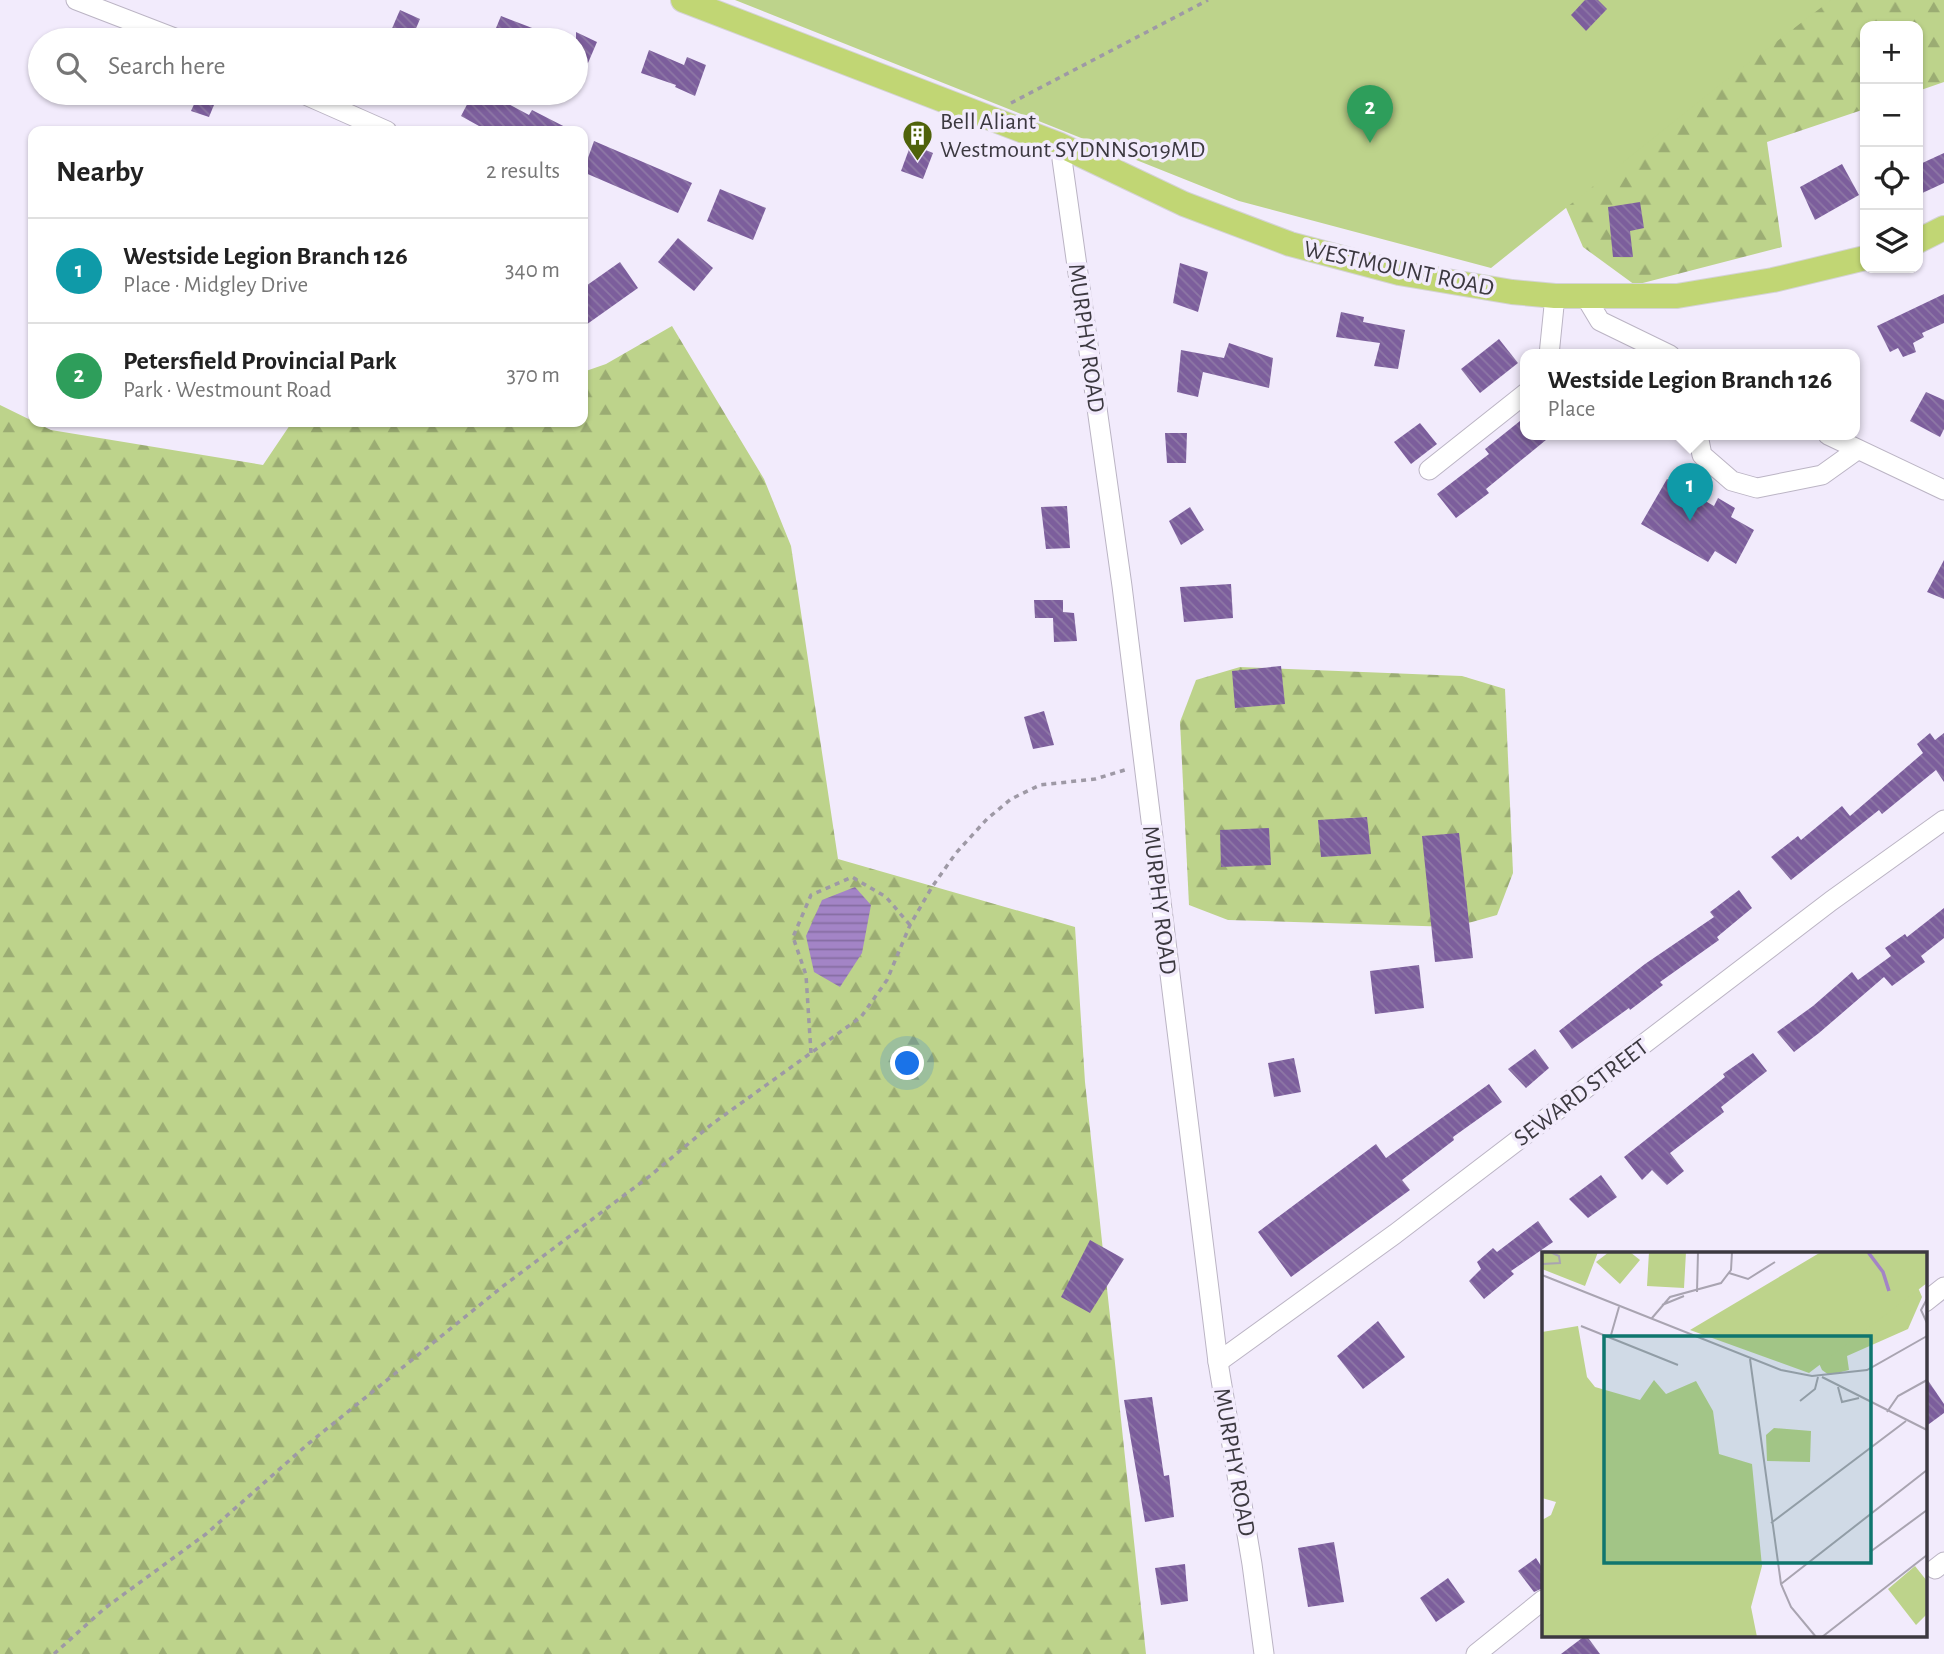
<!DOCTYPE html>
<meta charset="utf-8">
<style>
:root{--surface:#fff;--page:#f2f2f2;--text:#222;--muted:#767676;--line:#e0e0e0;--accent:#4f620a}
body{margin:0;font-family:"Alegreya Sans",sans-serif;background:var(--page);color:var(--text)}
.controls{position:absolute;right:21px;top:21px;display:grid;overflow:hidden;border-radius:14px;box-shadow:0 2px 5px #0004}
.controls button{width:63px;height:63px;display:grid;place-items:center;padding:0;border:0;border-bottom:2px solid var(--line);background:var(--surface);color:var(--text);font:35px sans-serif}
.you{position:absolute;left:908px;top:1064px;width:24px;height:24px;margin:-18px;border:5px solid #fff;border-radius:50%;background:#1a73e8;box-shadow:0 0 0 10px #1a73e833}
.badge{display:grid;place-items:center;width:46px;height:46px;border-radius:50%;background:var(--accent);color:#fff;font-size:23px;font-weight:700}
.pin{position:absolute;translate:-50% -58px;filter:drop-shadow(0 2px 4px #0008)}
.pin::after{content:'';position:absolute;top:37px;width:24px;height:21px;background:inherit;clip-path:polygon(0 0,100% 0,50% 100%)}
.popup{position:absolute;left:1520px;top:349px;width:340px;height:91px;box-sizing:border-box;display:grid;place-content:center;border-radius:14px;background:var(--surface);filter:drop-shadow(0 2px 5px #0005);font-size:23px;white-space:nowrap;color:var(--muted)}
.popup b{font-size:26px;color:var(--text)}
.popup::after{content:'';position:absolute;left:50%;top:100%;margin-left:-14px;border:14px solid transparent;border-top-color:var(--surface)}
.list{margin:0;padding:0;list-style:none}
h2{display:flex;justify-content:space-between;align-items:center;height:91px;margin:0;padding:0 28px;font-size:30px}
h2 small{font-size:23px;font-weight:400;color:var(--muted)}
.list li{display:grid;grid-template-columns:46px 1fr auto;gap:21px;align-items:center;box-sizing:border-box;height:105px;padding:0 28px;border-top:2px solid var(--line)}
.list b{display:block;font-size:26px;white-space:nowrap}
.list p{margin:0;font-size:23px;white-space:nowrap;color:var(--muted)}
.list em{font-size:23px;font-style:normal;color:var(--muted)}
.icon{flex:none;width:38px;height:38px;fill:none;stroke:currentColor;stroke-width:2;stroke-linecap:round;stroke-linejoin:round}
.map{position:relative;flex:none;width:1944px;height:1654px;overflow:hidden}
.search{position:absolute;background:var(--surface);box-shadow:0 2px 5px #0004;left:28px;top:28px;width:560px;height:77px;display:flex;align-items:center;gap:18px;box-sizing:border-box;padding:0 24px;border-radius:38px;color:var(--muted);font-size:26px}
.panel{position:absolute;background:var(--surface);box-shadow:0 2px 5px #0004;left:28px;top:126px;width:560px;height:301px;border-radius:14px}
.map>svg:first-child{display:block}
</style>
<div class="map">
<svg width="1944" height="1654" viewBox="0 0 1944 1654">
<defs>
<pattern id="forest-firs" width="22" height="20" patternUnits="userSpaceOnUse" patternTransform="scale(1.75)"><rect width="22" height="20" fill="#bdd38b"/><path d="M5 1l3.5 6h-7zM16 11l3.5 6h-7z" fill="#9bac73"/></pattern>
<pattern id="water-rules" width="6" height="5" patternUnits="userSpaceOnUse" patternTransform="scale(1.75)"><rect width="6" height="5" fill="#a384c6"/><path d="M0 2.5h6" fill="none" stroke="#866da2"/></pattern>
<pattern id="building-back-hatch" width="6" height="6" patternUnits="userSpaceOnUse" patternTransform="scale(1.75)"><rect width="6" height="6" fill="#7c5e9c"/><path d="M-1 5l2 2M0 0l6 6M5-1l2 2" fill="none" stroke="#8e78a6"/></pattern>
</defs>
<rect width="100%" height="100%" fill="#f2ebfc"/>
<!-- forest -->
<g fill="url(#forest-firs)">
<polygon points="1701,0 1944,0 1944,82 1918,91 1918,26 1865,26 1865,109 1767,142 1782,247 1635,285 1583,247 1518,97"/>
<polygon points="672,326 764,479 791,546 838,859 1075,927 1085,1082 1146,1654 0,1654 0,405 51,430 263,465 292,422 583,422 583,372 606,364"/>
<polygon points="1240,667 1462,676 1505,689 1513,873 1497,915 1454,927 1228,920 1189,905 1180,722 1196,680"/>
</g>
<!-- park -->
<polygon fill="#bdd38b" points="735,0 1831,0 1721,84 1491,268 1239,201"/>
<!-- water -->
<polygon fill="url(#water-rules)" points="855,887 871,905 862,953 840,987 814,972 806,936 822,900"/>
<!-- building -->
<g fill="url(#building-back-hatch)">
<polygon points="1585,0 1598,0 1607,9 1586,31 1571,15"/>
<polygon points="400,10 420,19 411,40 390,33"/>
<polygon points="501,16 561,39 560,40 491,40"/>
<polygon points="576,32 597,42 588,63 576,59"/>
<polygon points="649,50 684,65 687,57 706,65 695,96 675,87 676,85 641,73"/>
<polygon points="199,93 219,93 209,117 191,111"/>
<polygon points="473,93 488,93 529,115 532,110 573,131 488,131 461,116"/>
<polygon points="594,141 692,183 678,213 583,172"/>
<polygon points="911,144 933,153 923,179 901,171"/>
<polygon points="1944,153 1944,183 1918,195 1918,165"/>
<polygon points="1842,164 1859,195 1815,220 1800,187"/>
<polygon points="720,189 766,208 753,240 707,221"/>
<polygon points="1640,202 1644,228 1630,231 1633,257 1613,257 1608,207"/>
<polygon points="678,238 713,268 694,291 658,262"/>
<polygon points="620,262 638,288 583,327 583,288"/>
<polygon points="1180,263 1208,272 1198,312 1173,303"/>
<polygon points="1944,294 1944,323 1922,333 1924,337 1913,343 1916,352 1903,357 1898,348 1890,352 1877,326"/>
<polygon points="1341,312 1364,317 1363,322 1405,330 1398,369 1374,366 1380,343 1336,337"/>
<polygon points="1499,339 1518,363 1480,393 1461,369"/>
<polygon points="1229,343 1273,358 1269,388 1203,372 1198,397 1177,392 1181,350 1224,358"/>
<polygon points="1926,392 1944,400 1944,429 1940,437 1910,421"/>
<polygon points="1520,421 1525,427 1525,435 1552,435 1486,489 1489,493 1456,518 1437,494 1489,454 1485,449"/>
<polygon points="1420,423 1437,444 1411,464 1394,442"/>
<polygon points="1165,433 1187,433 1186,463 1167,463"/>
<polygon points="1667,479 1714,506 1718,498 1735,508 1731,517 1754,530 1736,564 1715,551 1708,562 1641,524"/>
<polygon points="1067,506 1070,548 1046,549 1041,507"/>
<polygon points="1190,507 1204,530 1181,545 1169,521"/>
<polygon points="1944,560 1944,599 1927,592"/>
<polygon points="1231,584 1233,618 1184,622 1180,587"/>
<polygon points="1034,600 1063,600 1063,612 1074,613 1077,641 1054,642 1053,618 1035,618"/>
<polygon points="1281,666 1285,704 1235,708 1232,671"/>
<polygon points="1044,711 1054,745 1033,749 1024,717"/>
<polygon points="1930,733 1935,740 1944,733 1944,782 1936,770 1882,814 1879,810 1791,880 1771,857 1798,836 1801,840 1842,806 1850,816 1923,753 1917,744"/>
<polygon points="1367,817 1371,854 1321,857 1318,820"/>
<polygon points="1269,828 1271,865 1221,867 1220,830"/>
<polygon points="1459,833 1473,958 1435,962 1422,836"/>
<polygon points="1739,890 1752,908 1717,937 1719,940 1660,982 1663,985 1630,1010 1629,1008 1572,1049 1559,1031 1645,964 1714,917 1710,912"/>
<polygon points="1944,908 1944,938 1921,956 1925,962 1892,986 1884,977 1819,1033 1794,1052 1777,1032 1813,1006 1852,972 1858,980 1891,956 1885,948 1905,934 1907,937"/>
<polygon points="1419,965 1424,1008 1375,1014 1370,971"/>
<polygon points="1535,1049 1549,1068 1526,1088 1508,1069"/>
<polygon points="1753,1053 1767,1071 1721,1107 1724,1112 1670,1153 1684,1171 1667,1185 1652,1170 1642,1180 1624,1157 1725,1077 1723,1074"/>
<polygon points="1294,1058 1301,1092 1274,1097 1268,1063"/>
<polygon points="1489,1084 1502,1102 1453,1137 1454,1140 1402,1180 1410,1190 1291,1277 1258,1232 1376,1144 1386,1158"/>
<polygon points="1601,1175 1617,1197 1588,1218 1569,1199"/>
<polygon points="1538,1221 1553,1242 1511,1271 1514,1274 1484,1299 1469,1281 1481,1269 1477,1262 1493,1248 1497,1252"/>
<polygon points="1090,1240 1124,1259 1090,1313 1061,1297"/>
<polygon points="1378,1321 1405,1357 1363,1389 1337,1356"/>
<polygon points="1925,1376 1944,1404 1944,1413 1925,1427"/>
<polygon points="1152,1397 1164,1476 1169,1475 1174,1517 1145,1522 1124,1400"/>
<polygon points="1334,1542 1344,1602 1308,1607 1298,1548"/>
<polygon points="1536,1558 1543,1569 1543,1588 1534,1592 1518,1571"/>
<polygon points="1185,1564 1188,1601 1161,1605 1155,1568"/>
<polygon points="1448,1578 1465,1602 1436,1622 1420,1598"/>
<polygon points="1586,1635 1600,1654 1561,1654"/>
</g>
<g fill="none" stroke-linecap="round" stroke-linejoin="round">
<defs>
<g id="minor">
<polyline points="76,0 180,40"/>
<polyline points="301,93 387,131"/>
<polyline points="1060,145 1122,586 1218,1362 1252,1564 1264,1654"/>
<polyline points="1585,296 1600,321 1670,355"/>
<polyline points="1549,355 1555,296"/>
<polyline points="1698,435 1702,455 1732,481 1757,488 1822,475 1857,450"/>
<polyline points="1828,435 1944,490"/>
<polyline points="1429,470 1526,393"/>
<polyline points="1925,1302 1944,1287"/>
<polyline points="1218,1362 1395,1234 1831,901 1944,820"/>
<polyline points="1935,1569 1944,1562"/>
<polyline points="1476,1654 1543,1600"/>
</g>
<g id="major">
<polyline points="683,0 1060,145 1184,204 1290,244 1399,273 1512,292 1555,296 1677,296 1773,280 1865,258"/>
<polyline points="1918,241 1944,228"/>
</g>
</defs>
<!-- minor casing -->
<use href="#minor" stroke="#bbb4c4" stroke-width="21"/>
<!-- major casing -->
<use href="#major" stroke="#d4d3d5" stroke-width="26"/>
<!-- path -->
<g stroke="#9e99a5" stroke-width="3.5" stroke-dasharray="5 5" stroke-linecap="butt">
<polyline points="1011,103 1208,0"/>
<polyline points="811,1053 806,975 793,937 811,895 852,877 886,897 910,925"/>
<polyline points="54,1654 105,1608 206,1534 308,1444 502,1287 651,1175 712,1124 861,1017 887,980 910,925 932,887 956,853 987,819 1011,799 1040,785 1095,779 1128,769"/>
</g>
<!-- minor -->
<use href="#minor" stroke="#fff" stroke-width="19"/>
<!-- major -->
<use href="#major" stroke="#c1d674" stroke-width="24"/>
</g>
<!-- icons -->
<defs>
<symbol id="building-pin" viewBox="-11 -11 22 30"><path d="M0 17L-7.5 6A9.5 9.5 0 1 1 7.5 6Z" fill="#4f620a" stroke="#f2ebfc"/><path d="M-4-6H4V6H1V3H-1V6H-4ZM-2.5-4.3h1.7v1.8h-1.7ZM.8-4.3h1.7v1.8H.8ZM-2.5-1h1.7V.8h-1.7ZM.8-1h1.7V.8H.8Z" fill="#fff"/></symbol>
</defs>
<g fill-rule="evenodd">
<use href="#building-pin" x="900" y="118" width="35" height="47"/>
</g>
<g text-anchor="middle" stroke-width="7" stroke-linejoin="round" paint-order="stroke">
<!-- poi labels -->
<g font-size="24" fill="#3c3940" stroke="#f2ebfc" text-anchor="start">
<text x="940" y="129">Bell Aliant<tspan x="940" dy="28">Westmount SYDNNS019MD</tspan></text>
</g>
<!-- street labels -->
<g font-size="24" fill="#3c3940" stroke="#f2ebfc">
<text transform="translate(1399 268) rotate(12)" y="8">WESTMOUNT ROAD</text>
<text transform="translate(1087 338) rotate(82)" y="8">MURPHY ROAD</text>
<text transform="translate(1160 900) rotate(83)" y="8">MURPHY ROAD</text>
<text transform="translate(1581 1092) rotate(-37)" y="8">SEWARD STREET</text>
<text transform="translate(1235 1462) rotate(80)" y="8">MURPHY ROAD</text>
</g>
</g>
<!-- overview -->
<g transform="translate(1542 1252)">
<rect width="385" height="385" fill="#f2ebfc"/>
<path d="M0,0H56L43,34L0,17ZM369,19L380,45L366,77L305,104L307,118L287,123L280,118L271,98ZM36,74L45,125L53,135L98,148L112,128L124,142L154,129L171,159L177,202L210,212L220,314L209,355L215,385H0V268L9,263L14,250L0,246V80ZM232,176L269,179L268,210L225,209L224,183Z" fill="#bdd38b"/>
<path d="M67,0H88L98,8L78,32L54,10ZM107,0H144L142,36L105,34ZM279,0H385V31L267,121L148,78ZM373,314L385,329V362L374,373L346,337Z" fill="#bdd38b"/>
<path fill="none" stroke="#a384c6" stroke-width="3.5" d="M326,0L341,20L347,39"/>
<path fill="none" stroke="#a9a4b1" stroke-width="2" d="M0,12L18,11L17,4L8,0M187,21L206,27L233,10M0,23L239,118L270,124L325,118L385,84M155,40L156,0M385,47L379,58L385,71M120,53L142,44M110,66L128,45L179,31L189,18L190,0M39,74L136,113M69,83L77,55M208,107L239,332L249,355L274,385M280,125L385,178M296,135L300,150L317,146M258,149L273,137L276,125M345,160L356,144L385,128M229,271L364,169M328,300L385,258M239,332L385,218M280,385L385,303"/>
<path fill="#0f766e" fill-opacity="0.15" stroke="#0f766e" stroke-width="3.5" d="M62,84H329V311H62Z"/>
<rect width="385" height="385" fill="none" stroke="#3c3940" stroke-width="3.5"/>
</g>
</svg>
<div class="controls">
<button>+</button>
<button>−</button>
<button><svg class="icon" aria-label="locate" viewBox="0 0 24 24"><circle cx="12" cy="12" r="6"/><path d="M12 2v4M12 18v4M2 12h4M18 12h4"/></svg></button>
<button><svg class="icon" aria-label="layers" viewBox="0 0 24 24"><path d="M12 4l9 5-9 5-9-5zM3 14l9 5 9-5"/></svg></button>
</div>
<div class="you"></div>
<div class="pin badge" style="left:1690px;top:521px;background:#0f9aa8">1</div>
<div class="popup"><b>Westside Legion Branch 126</b>Place</div>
<div class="pin badge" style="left:1370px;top:143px;background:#2e9e5b">2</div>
<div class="search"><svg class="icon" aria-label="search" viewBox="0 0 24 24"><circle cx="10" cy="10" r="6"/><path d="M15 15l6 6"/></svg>Search here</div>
<section class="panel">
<h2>Nearby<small>2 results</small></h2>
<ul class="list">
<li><span class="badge" style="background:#0f9aa8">1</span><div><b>Westside Legion Branch 126</b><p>Place · Midgley Drive</p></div><em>340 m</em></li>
<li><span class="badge" style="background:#2e9e5b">2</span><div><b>Petersfield Provincial Park</b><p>Park · Westmount Road</p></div><em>370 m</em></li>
</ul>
</section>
</div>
